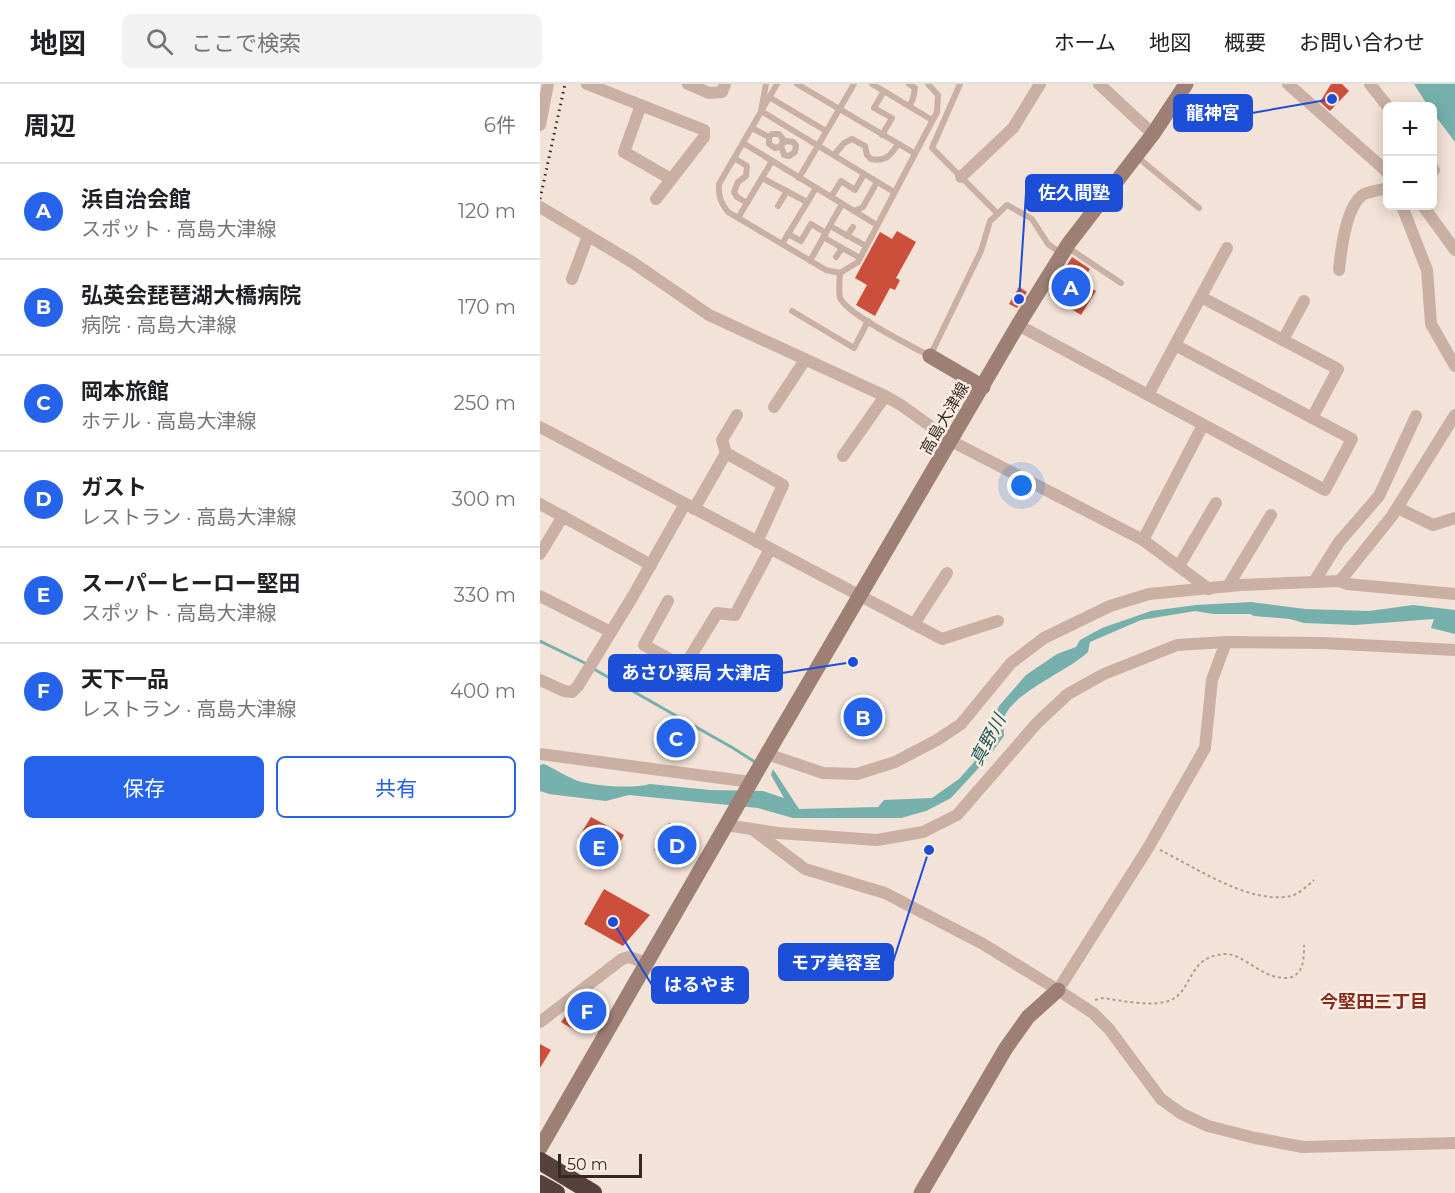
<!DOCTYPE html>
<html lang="ja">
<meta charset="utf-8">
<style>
:root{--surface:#fff;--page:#f2f2f2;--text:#202124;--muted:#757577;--line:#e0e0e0;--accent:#2563eb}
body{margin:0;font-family:Montserrat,"Noto Sans JP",sans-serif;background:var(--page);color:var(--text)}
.controls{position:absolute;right:18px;top:18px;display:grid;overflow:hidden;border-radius:9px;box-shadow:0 3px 15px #0003}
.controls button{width:54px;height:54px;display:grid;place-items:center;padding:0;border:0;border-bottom:2px solid var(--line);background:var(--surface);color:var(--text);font:30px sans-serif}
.scale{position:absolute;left:18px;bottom:15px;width:84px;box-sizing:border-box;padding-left:6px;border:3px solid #342825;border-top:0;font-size:16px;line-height:21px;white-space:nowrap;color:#342825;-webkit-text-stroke:4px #faede3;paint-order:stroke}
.you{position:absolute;left:482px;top:402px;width:21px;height:21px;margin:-15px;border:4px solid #fff;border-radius:50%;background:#1a73e8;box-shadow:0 0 0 9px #1a73e833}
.badge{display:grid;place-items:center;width:39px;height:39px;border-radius:50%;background:var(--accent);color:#fff;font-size:20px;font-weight:700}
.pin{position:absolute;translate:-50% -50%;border:3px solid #fff;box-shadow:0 2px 6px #0006}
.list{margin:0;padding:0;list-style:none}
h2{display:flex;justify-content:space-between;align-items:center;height:78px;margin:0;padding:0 24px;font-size:26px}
h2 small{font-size:20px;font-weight:400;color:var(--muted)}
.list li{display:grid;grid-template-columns:39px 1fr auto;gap:18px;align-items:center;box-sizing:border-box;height:96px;padding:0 24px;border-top:2px solid var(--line)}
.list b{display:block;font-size:22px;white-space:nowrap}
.list p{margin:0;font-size:20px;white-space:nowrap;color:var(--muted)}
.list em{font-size:20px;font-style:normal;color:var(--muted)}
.actions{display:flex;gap:12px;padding:18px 24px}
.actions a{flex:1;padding:14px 0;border:2px solid var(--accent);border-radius:9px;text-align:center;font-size:21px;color:var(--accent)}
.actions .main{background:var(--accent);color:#fff}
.icon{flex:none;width:33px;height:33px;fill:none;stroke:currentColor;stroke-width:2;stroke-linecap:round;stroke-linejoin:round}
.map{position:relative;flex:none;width:915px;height:1109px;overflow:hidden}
header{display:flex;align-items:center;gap:36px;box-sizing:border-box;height:84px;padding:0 30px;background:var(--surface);border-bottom:2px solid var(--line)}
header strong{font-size:28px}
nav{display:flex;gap:33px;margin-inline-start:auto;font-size:21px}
.search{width:420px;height:54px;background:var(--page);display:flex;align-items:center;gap:15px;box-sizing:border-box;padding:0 21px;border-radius:9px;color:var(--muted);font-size:22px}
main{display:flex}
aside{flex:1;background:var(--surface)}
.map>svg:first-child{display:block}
</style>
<header>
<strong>地図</strong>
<div class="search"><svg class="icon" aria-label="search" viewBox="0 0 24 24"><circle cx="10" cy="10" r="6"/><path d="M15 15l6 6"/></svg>ここで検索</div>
<nav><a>ホーム</a><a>地図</a><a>概要</a><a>お問い合わせ</a></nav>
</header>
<main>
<aside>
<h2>周辺<small>6件</small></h2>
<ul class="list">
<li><span class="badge">A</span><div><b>浜自治会館</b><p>スポット · 高島大津線</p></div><em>120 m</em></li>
<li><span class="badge">B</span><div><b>弘英会琵琶湖大橋病院</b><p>病院 · 高島大津線</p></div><em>170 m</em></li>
<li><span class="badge">C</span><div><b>岡本旅館</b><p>ホテル · 高島大津線</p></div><em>250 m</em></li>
<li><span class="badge">D</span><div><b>ガスト</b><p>レストラン · 高島大津線</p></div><em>300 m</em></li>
<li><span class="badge">E</span><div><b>スーパーヒーロー堅田</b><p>スポット · 高島大津線</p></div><em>330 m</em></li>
<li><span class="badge">F</span><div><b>天下一品</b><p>レストラン · 高島大津線</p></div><em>400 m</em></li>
</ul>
<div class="actions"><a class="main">保存</a><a>共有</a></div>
</aside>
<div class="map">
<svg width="915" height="1109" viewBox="0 0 915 1109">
<rect width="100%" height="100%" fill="#f2e2d7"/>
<!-- water -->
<g fill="#75b0ac">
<polygon points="874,0 915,0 915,58 893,29 892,22 888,22"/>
<path d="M711,518L765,525L829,527L873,521L915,526V550L891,544L894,535L815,541L764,539L750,535L714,532L710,530H673L655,527L601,536L550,558L548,568C527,588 475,607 464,633C462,638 464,646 464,652L446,676L411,714L386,727L361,734H253L218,724L89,711L66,717L9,710L0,707V681L4,680C15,685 27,693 38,697C56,702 92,705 110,700L170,706L223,707L244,714L231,691L233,685L259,725L338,723L344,716L392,714L419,695L434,678L459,622L486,591L517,570L536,563L540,556L562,544L611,527L656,521Z"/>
</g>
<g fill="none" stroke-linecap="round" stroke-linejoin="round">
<!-- stream -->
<g stroke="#75b0ac" stroke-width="3">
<polyline points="0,557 47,580"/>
<polyline points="52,584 193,664 215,678"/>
</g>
</g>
<!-- building -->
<g fill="#cb4f3b">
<polygon points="791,0 802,0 809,7 790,27 780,18"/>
<polygon points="357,147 376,158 356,194 360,196 355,206 350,204 335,232 316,221 327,201 315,194 340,148 352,155"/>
<polygon points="532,173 550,185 541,199 556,207 541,231 509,211"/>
<polygon points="479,203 487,208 477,224 469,220"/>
<polygon points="51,733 84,751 66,784 37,768 44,758 38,754"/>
<polygon points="129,739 159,756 144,783 114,766"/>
<polygon points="64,805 110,831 83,862 44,840"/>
<polygon points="47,914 65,923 55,944 43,937 36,947 21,938 26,931"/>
<polygon points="0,960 11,966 0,984"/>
</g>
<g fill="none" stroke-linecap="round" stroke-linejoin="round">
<!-- path -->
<g stroke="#b69a8d" stroke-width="2" stroke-dasharray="3 3" stroke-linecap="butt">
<path d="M620,766C655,783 710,821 751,812C759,810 768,801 774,796"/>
<path d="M555,916L562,914C580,916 613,924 631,916C654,905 647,873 684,870C704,869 721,895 747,894C764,892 764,875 764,861"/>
</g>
<!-- lane -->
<g stroke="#cab0a3" stroke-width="6">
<polyline points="226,0 221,27 354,108"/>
<path d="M237,0L179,100C178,112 181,119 188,128L286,186L300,189L318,178L397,28L398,11L388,0"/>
<polyline points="257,0 374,69"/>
<polyline points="332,0 392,36"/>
<polyline points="420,0 392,64 458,130"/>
<polyline points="229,13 286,47"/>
<polyline points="369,22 373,15 375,4 369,0"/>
<polyline points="212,44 229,53"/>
<polyline points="342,51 352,34 334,24 344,7"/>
<polyline points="203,59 337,141"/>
<polyline points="241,62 244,71 249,72 255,68 256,61 253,58 246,57 239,63 235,64 229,60 229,53 232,50 239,50 243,55 242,60"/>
<path d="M294,71L304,59L312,55L325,62L327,71L331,75C346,78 351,71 358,60"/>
<polyline points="596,72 659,124"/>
<polyline points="194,74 207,82 206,92 198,98 194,108 197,113 207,119"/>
<polyline points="222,94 267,118"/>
<polyline points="259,94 314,0"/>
<polyline points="291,113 301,97 315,106 324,90"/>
<polyline points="238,122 247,107"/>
<polyline points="314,127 323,123 337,98"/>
<polyline points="198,134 232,77"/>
<polyline points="290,142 326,162"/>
<polyline points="248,150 261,157 271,140 286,149"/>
<polyline points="307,152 313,143"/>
<polyline points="283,153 320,174"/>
<polyline points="242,160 276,104"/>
<polyline points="527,163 581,199"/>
<polyline points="296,173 302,164"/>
<polyline points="270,177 302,120"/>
<path d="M300,189C300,196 298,206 300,213C304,229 373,263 390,272L441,167L450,137L467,121L492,135L508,160L522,170"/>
<polyline points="252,227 314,264 328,237"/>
</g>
<!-- street -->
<g stroke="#cab0a3" stroke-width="12">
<polyline points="47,0 164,46 164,53 116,115"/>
<polyline points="148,0 169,9 182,8 185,0"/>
<polyline points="559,0 613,50"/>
<polyline points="748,0 844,85 848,90"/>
<polyline points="830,0 848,23"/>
<polyline points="101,21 84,68 131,95"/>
<polyline points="0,41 8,0"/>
<polyline points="892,83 894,86 892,87"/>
<polyline points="421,93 473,44 500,0"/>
<polyline points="862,122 887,186 891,240 915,282"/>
<polyline points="883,122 915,166"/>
<polyline points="0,123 92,178 169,231 345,312 361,321 411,357 603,456 669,505"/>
<path d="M799,186C801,166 806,121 824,110C831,107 840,106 848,104"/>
<polyline points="32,195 48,152"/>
<polyline points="661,213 798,285 772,334"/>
<polyline points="478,241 785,406 812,355 635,261"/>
<polyline points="743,256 764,217"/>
<polyline points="608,311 687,164"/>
<polyline points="234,323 265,276"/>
<polyline points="0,343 402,555 458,537"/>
<polyline points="186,369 182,356 197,331"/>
<polyline points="303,372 345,312"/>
<polyline points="0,420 111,481"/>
<polyline points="858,424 893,441 915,434"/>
<polyline points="154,425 186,369 243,401 217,458"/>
<polyline points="603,456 663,341"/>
<polyline points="0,470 23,432"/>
<polyline points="639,482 676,419"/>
<polyline points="800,497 852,432 915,331"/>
<polyline points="774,498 799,458 839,412 876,332"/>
<polyline points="688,502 731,431"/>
<polyline points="0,512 71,548"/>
<polyline points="128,517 104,561 144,583 177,529 195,531 230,465"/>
<polyline points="374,540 407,489"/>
<polyline points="0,596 24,607 32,608 38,602 93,512 145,420"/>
<polyline points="0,670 211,698"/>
<polyline points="227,670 283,689 317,690 355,678 397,656 421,640 471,579 504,554 570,522 609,510 700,501 800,497 807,500 915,510"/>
<polyline points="186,741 238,749 337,756 383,748 417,731 497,639 528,610 564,590 637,561 686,558 783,559 915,566"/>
<polyline points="212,745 265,785 345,809 443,860 518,906 553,929 569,945 621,1015 642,1030 668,1042 715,1054 763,1063 915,1059"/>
<polyline points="518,906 608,764 665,664 672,596 686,558"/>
<polyline points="0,938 82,875 89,873 107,879"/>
</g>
<!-- secondary -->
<g stroke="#9d7f74" stroke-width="15">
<polyline points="390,272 443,303"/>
<polyline points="0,1064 227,670 478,241 529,159 613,50 646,0"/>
<polyline points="381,1109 466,964 488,933 518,906"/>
</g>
<!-- highway -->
<g stroke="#56413c" stroke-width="18">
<polyline points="0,1077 53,1109"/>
<polyline points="0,1100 16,1109"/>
</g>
<!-- rail -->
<polyline stroke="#342825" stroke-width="3" stroke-dasharray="1.5 4.5" stroke-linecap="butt" points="0,115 25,0"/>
</g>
<g text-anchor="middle" stroke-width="5" stroke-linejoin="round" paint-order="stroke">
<!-- street labels -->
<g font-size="16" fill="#342825" stroke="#faede3">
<text transform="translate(404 334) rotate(-60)" y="6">高島大津線</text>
</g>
<!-- water labels -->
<g font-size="18" font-style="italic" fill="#195755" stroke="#faede3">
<text transform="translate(448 656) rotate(-62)" y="6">真野川</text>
</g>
<!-- neighbourhood labels -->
<g font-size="18" font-weight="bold" fill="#86291b" stroke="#faede3">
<text x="834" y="924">今堅田三丁目</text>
</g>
</g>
<!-- callouts -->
<path fill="none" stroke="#1d4ed8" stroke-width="2" d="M792 15L712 29M479 215L486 109M313 578L242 589M389 766L353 878M73 838L112 901"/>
<g fill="#1d4ed8" stroke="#faede3" stroke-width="2">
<circle cx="792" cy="15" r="6"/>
<circle cx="479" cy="215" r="6"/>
<circle cx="313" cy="578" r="6"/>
<circle cx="389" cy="766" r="6"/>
<circle cx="73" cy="838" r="6"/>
</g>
<g fill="#1d4ed8" stroke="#1d4ed8" stroke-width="2">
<rect x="634" y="11" width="78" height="36" rx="6"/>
<rect x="486" y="91" width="96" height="36" rx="6"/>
<rect x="69" y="571" width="173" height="36" rx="6"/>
<rect x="239" y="860" width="114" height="36" rx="6"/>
<rect x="112" y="883" width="96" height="36" rx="6"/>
</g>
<g font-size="18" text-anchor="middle" font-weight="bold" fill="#fff">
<text x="673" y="35">龍神宮</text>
<text x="534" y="115">佐久間塾</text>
<text x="156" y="595">あさひ薬局 大津店</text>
<text x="296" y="885">モア美容室</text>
<text x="160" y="907">はるやま</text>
</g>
</svg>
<div class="controls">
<button>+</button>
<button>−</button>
</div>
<div class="scale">50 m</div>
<div class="you"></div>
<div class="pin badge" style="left:531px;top:203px">A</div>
<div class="pin badge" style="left:323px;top:633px">B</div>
<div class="pin badge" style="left:136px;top:654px">C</div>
<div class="pin badge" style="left:137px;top:761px">D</div>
<div class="pin badge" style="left:59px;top:763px">E</div>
<div class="pin badge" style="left:47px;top:927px">F</div>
</div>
</main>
